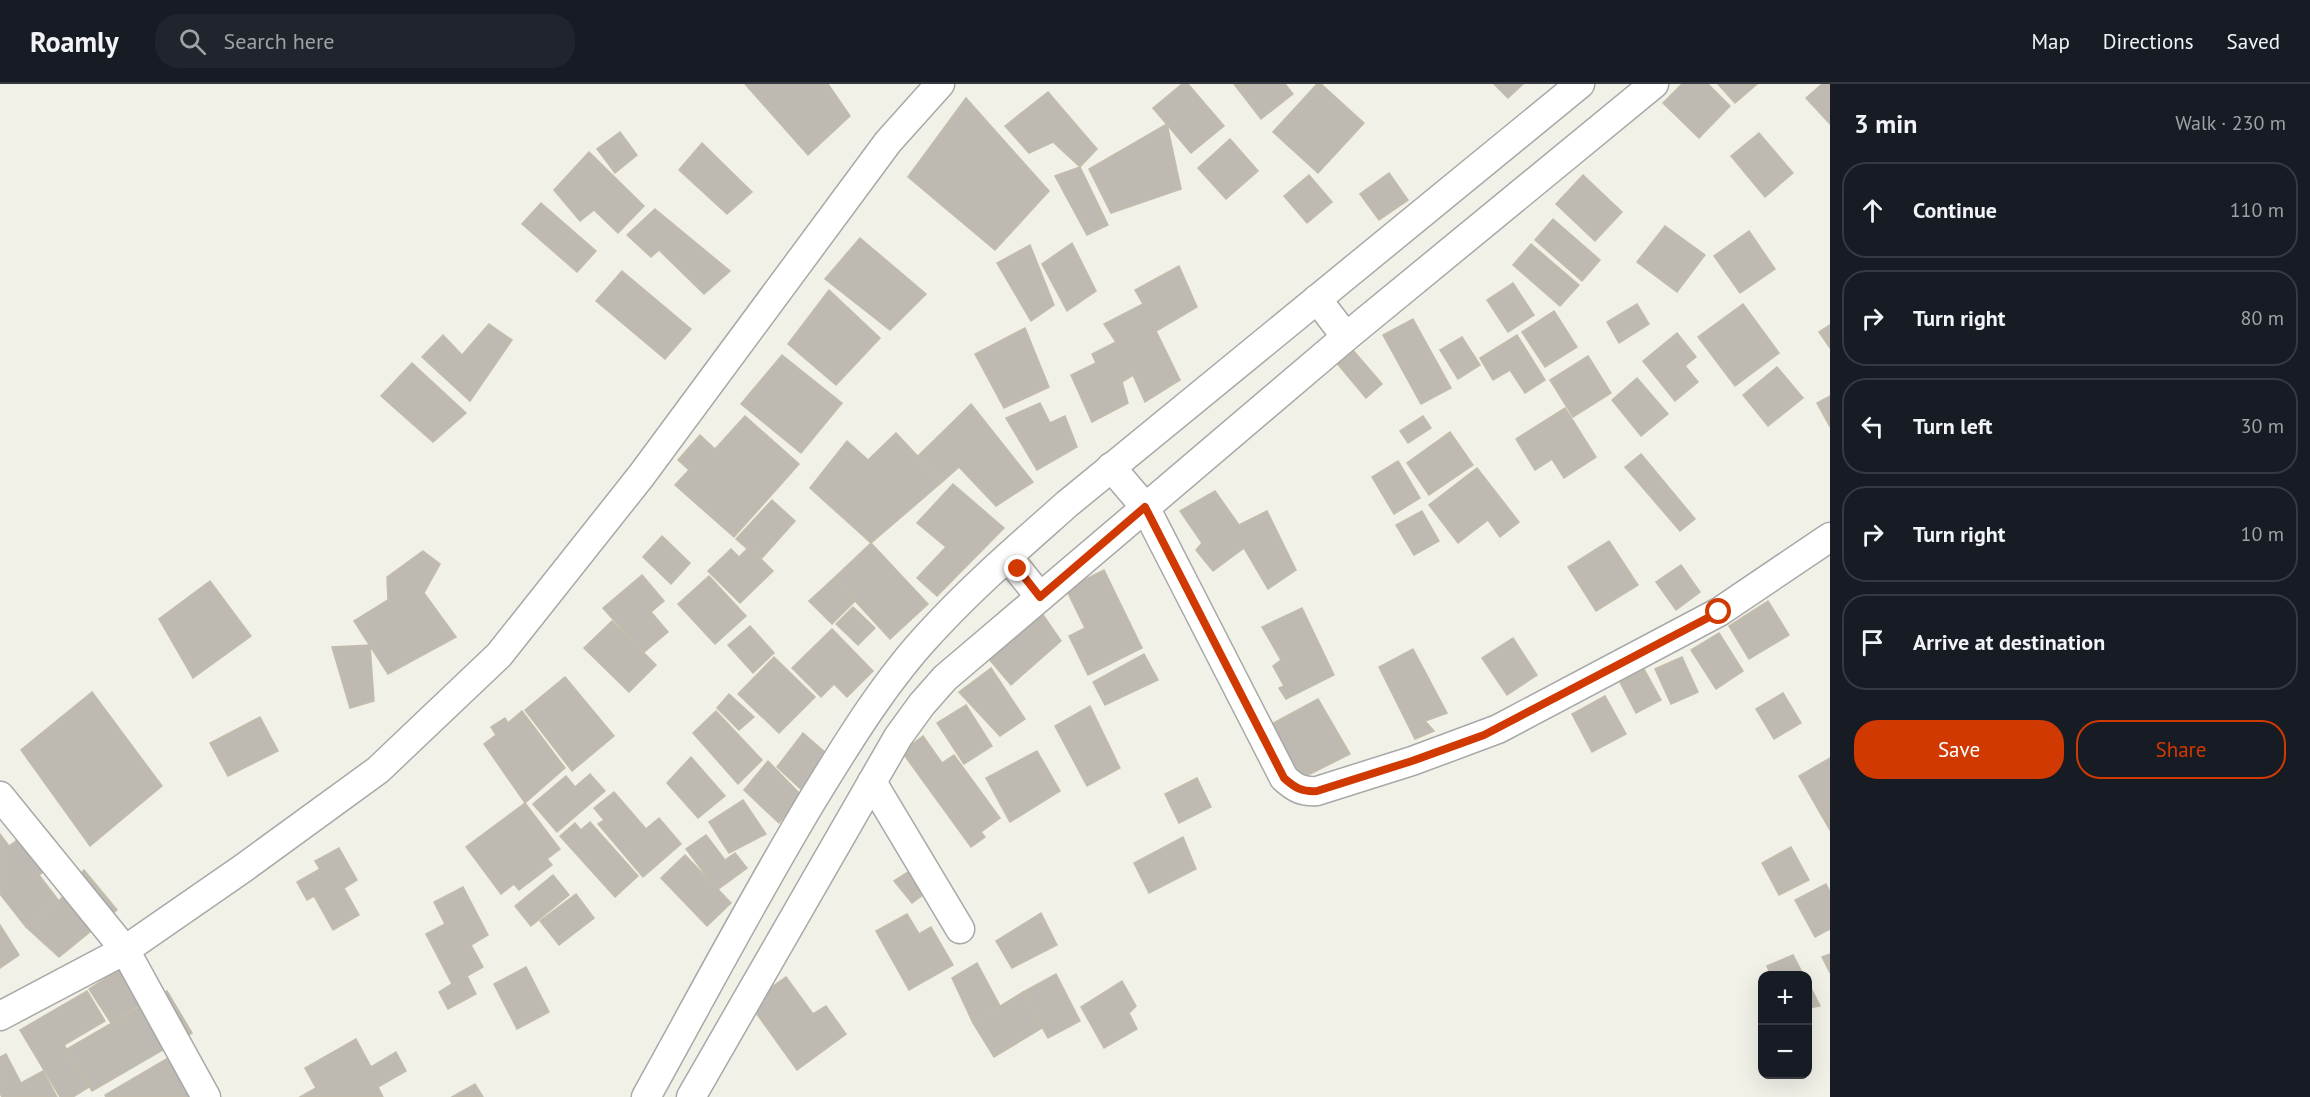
<!DOCTYPE html>
<meta charset="utf-8">
<style>
:root{--surface:#171b24;--page:#20242c;--text:#f1f3f6;--muted:#9ea1a6;--line:#363941;--accent:#d13902}
body{margin:0;font-family:"PT Sans",sans-serif;background:var(--page);color:var(--text)}
.controls{position:absolute;right:18px;bottom:18px;display:grid;overflow:hidden;border-radius:12px;box-shadow:0 6px 24px #0002}
.controls button{width:54px;height:54px;display:grid;place-items:center;padding:0;border:0;border-bottom:2px solid var(--line);background:var(--surface);color:var(--text);font:30px sans-serif}
.stop{position:absolute;width:18px;height:18px;margin:-14px;border:4px solid #d13902;border-radius:50%;background:#fff}
.stop.end{background:#d13902;border-color:#fff;box-shadow:0 2px 6px #0008}
.list{margin:0;padding:0;list-style:none}
h2{display:flex;justify-content:space-between;align-items:center;height:78px;margin:0;padding:0 24px;font-size:26px}
h2 small{font-size:20px;font-weight:400;color:var(--muted)}
.list li{display:grid;grid-template-columns:39px 1fr auto;gap:18px;align-items:center;box-sizing:border-box;height:96px;margin:0 12px 12px;padding:0 12px;border:2px solid var(--line);border-radius:24px}
.list b{display:block;font-size:22px;white-space:nowrap}
.list em{font-size:20px;font-style:normal;color:var(--muted)}
.actions{display:flex;gap:12px;padding:18px 24px}
.actions a{flex:1;padding:14px 0;border:2px solid var(--accent);border-radius:24px;text-align:center;font-size:21px;color:var(--accent)}
.actions .main{background:var(--accent);color:#fff}
.icon{flex:none;width:33px;height:33px;fill:none;stroke:currentColor;stroke-width:2;stroke-linecap:round;stroke-linejoin:round}
.map{position:relative;flex:none;width:1830px;height:1013px;overflow:hidden}
header{display:flex;align-items:center;gap:36px;box-sizing:border-box;height:84px;padding:0 30px;background:var(--surface);border-bottom:2px solid var(--line)}
header strong{font-size:28px}
nav{display:flex;gap:33px;margin-inline-start:auto;font-size:21px}
.search{width:420px;height:54px;background:var(--page);display:flex;align-items:center;gap:15px;box-sizing:border-box;padding:0 21px;border-radius:24px;color:var(--muted);font-size:22px}
main{display:flex}
aside{flex:1;background:var(--surface)}
.map>svg:first-child{display:block}
</style>
<header>
<strong>Roamly</strong>
<div class="search"><svg class="icon" aria-label="search" viewBox="0 0 24 24"><circle cx="10" cy="10" r="6"/><path d="M15 15l6 6"/></svg>Search here</div>
<nav><a>Map</a><a>Directions</a><a>Saved</a></nav>
</header>
<main>
<div class="map">
<svg width="1830" height="1013" viewBox="0 0 1830 1013">
<rect width="100%" height="100%" fill="#f1f1e8"/>
<!-- building -->
<g fill="#bebab1" stroke="#c3bcaa" stroke-width="1.5">
<polygon points="745,0 828,0 850,32 808,71"/>
<polygon points="1182,0 1188,0 1224,42 1191,69 1153,24"/>
<polygon points="1234,0 1285,0 1293,10 1261,35"/>
<polygon points="1317,0 1321,0 1364,39 1318,89 1273,48"/>
<polygon points="1494,0 1523,0 1508,14"/>
<polygon points="1682,0 1708,0 1730,22 1699,54 1663,19"/>
<polygon points="1718,0 1757,0 1735,19"/>
<polygon points="1822,0 1830,0 1830,40 1806,14"/>
<polygon points="1048,8 1097,65 1080,83 1053,58 1029,69 1005,42"/>
<polygon points="966,14 1049,107 995,166 908,93"/>
<polygon points="1167,40 1181,105 1111,129 1089,85"/>
<polygon points="620,48 637,71 615,89 597,65"/>
<polygon points="1759,49 1793,89 1765,113 1731,72"/>
<polygon points="1230,55 1258,87 1226,115 1198,84"/>
<polygon points="702,59 752,108 727,130 679,86"/>
<polygon points="589,68 644,122 618,149 594,126 580,137 554,106"/>
<polygon points="1080,83 1108,141 1087,151 1055,92"/>
<polygon points="1389,89 1408,116 1379,136 1360,110"/>
<polygon points="1309,91 1332,118 1307,139 1284,112"/>
<polygon points="1583,91 1622,128 1595,157 1556,120"/>
<polygon points="541,119 596,167 577,188 522,140"/>
<polygon points="655,125 730,187 704,210 659,166 651,173 627,151"/>
<polygon points="1553,135 1600,176 1582,197 1535,156"/>
<polygon points="1665,142 1705,171 1677,208 1637,178"/>
<polygon points="1749,147 1775,185 1740,209 1714,172"/>
<polygon points="860,154 926,210 890,246 825,195"/>
<polygon points="1072,159 1096,207 1067,227 1042,180"/>
<polygon points="1531,160 1579,201 1560,222 1513,181"/>
<polygon points="1030,161 1054,221 1031,237 997,179"/>
<polygon points="1179,182 1197,223 1156,247 1180,296 1145,318 1133,291 1122,298 1128,319 1092,338 1071,291 1096,279 1092,270 1116,258 1104,240 1143,220 1135,206"/>
<polygon points="622,187 691,245 665,275 596,217"/>
<polygon points="1513,199 1534,231 1508,248 1487,216"/>
<polygon points="829,206 880,254 836,301 788,260"/>
<polygon points="1637,220 1649,240 1619,259 1607,238"/>
<polygon points="1743,220 1779,269 1735,302 1698,253"/>
<polygon points="1554,227 1577,263 1545,283 1522,248"/>
<polygon points="1413,235 1451,304 1421,320 1383,251"/>
<polygon points="489,240 512,256 470,317 422,273 443,251 462,271"/>
<polygon points="1830,241 1830,264 1819,248"/>
<polygon points="1025,244 1049,303 1004,324 975,270"/>
<polygon points="1677,249 1696,273 1685,282 1698,298 1675,317 1643,277"/>
<polygon points="1517,251 1545,296 1525,309 1510,286 1493,296 1480,274"/>
<polygon points="1462,253 1480,281 1458,295 1440,266"/>
<polygon points="1352,265 1382,300 1366,314 1336,278"/>
<polygon points="782,271 842,319 801,369 741,320"/>
<polygon points="1588,272 1611,309 1573,333 1550,296"/>
<polygon points="412,279 466,329 433,358 381,312"/>
<polygon points="1777,283 1803,314 1768,342 1743,311"/>
<polygon points="1637,294 1668,330 1641,352 1612,316"/>
<polygon points="1830,312 1830,343 1817,319"/>
<polygon points="1040,319 1050,339 1065,332 1077,363 1037,386 1006,334"/>
<polygon points="971,320 1033,398 996,422 959,383 942,398 915,375"/>
<polygon points="1565,324 1596,373 1564,394 1552,375 1535,386 1516,355"/>
<polygon points="745,332 799,380 734,453 675,401 689,386 678,376 700,351 715,365"/>
<polygon points="1423,332 1431,344 1408,359 1400,347"/>
<polygon points="1450,348 1473,381 1429,411 1407,379"/>
<polygon points="896,349 942,398 871,459 810,404 847,357 868,376"/>
<polygon points="1641,370 1695,435 1680,447 1625,383"/>
<polygon points="1398,377 1420,414 1394,430 1372,393"/>
<polygon points="1477,384 1519,438 1500,453 1488,436 1458,459 1429,421"/>
<polygon points="953,400 1004,444 937,512 917,494 946,463 917,439"/>
<polygon points="1215,407 1239,441 1267,427 1296,486 1268,505 1244,464 1213,487 1196,466 1202,459 1180,427"/>
<polygon points="772,416 795,437 760,476 736,455"/>
<polygon points="1422,427 1439,457 1414,471 1396,441"/>
<polygon points="662,452 690,479 671,500 643,473"/>
<polygon points="1609,457 1638,501 1596,527 1568,483"/>
<polygon points="871,459 928,520 890,555 834,494"/>
<polygon points="749,463 773,487 740,519 708,487 731,465 739,473"/>
<polygon points="423,467 440,480 424,509 456,553 388,590 354,537 388,516 387,493"/>
<polygon points="1681,481 1700,508 1676,526 1656,498"/>
<polygon points="1104,486 1142,564 1088,591 1069,552 1085,544 1066,505"/>
<polygon points="642,491 664,517 651,528 668,548 643,569 603,524"/>
<polygon points="709,492 746,532 715,560 678,520"/>
<polygon points="834,494 855,517 832,540 809,517"/>
<polygon points="210,497 251,552 193,594 159,535"/>
<polygon points="1768,517 1789,551 1749,575 1729,542"/>
<polygon points="853,523 875,544 858,561 836,540"/>
<polygon points="1302,524 1334,591 1286,615 1279,604 1284,602 1273,582 1281,576 1262,543"/>
<polygon points="1039,525 1061,557 1011,601 989,575"/>
<polygon points="612,537 656,581 629,608 584,564"/>
<polygon points="750,542 774,569 753,589 728,561"/>
<polygon points="832,545 873,587 847,613 834,600 821,613 792,584"/>
<polygon points="1719,549 1743,587 1716,605 1691,566"/>
<polygon points="1513,554 1537,591 1507,611 1482,574"/>
<polygon points="370,561 374,617 350,624 332,563"/>
<polygon points="1413,565 1447,629 1425,637 1434,647 1415,655 1379,583"/>
<polygon points="1144,570 1158,596 1105,621 1093,598"/>
<polygon points="774,573 815,613 779,649 738,610"/>
<polygon points="1682,573 1698,608 1671,620 1655,585"/>
<polygon points="991,584 1025,635 1000,652 959,608"/>
<polygon points="1644,585 1661,616 1636,629 1620,598"/>
<polygon points="565,593 614,652 572,687 525,626"/>
<polygon points="92,608 162,702 90,762 21,666"/>
<polygon points="1783,609 1801,639 1774,655 1756,625"/>
<polygon points="729,610 754,633 739,646 717,624"/>
<polygon points="1605,612 1626,650 1592,668 1572,630"/>
<polygon points="1318,615 1350,670 1298,696 1268,642"/>
<polygon points="966,621 992,662 964,680 937,639"/>
<polygon points="1090,622 1120,684 1087,702 1055,642"/>
<polygon points="522,627 565,684 525,719 484,660 496,651 491,643 505,634 508,639"/>
<polygon points="716,627 762,676 738,700 693,649"/>
<polygon points="260,633 278,667 228,692 210,659"/>
<polygon points="803,649 834,676 806,710 777,683"/>
<polygon points="923,652 942,679 954,671 1000,734 981,748 985,753 971,763 902,668"/>
<polygon points="1037,667 1060,707 1010,738 986,694"/>
<polygon points="691,673 725,712 698,734 667,699"/>
<polygon points="1830,674 1830,721 1819,727 1799,692"/>
<polygon points="768,677 802,712 779,739 744,706"/>
<polygon points="590,690 605,707 557,748 533,720 566,692 575,703"/>
<polygon points="1197,694 1211,723 1179,739 1165,710"/>
<polygon points="614,708 646,745 659,734 681,760 643,793 598,740 604,736 594,724"/>
<polygon points="743,716 766,750 729,769 709,738"/>
<polygon points="525,719 560,765 547,775 552,781 519,806 514,800 501,810 466,763"/>
<polygon points="1830,721 1830,746 1819,727"/>
<polygon points="590,738 638,792 615,813 560,752 575,739 581,746"/>
<polygon points="0,750 9,762 24,751 49,784 39,791 59,817 26,843 0,810"/>
<polygon points="706,751 725,776 735,769 747,784 717,806 686,765"/>
<polygon points="1183,753 1196,785 1149,809 1134,779"/>
<polygon points="1791,763 1809,796 1779,811 1762,779"/>
<polygon points="339,764 357,796 344,804 359,831 333,846 314,812 307,816 297,798 320,785 315,777"/>
<polygon points="685,771 731,819 707,842 661,794"/>
<polygon points="84,786 117,826 59,873 26,843 59,817"/>
<polygon points="911,786 924,810 912,819 894,797"/>
<polygon points="553,791 569,811 531,842 515,822"/>
<polygon points="1826,800 1830,808 1830,845 1815,853 1795,816"/>
<polygon points="463,803 488,851 471,861 483,883 467,892 476,910 448,925 439,908 452,900 426,850 445,840 434,818"/>
<polygon points="576,810 594,834 559,861 540,837"/>
<polygon points="1041,829 1057,861 1012,884 996,857"/>
<polygon points="907,830 919,850 931,843 953,881 909,906 876,847"/>
<polygon points="0,841 19,871 0,884"/>
<polygon points="1830,870 1830,889 1822,873"/>
<polygon points="1793,871 1804,892 1771,892 1767,882"/>
<polygon points="977,879 1000,922 973,939 952,894"/>
<polygon points="128,880 150,915 111,939 89,905"/>
<polygon points="526,883 549,928 517,945 494,900"/>
<polygon points="1056,890 1080,937 1048,954 1023,908"/>
<polygon points="786,893 813,930 826,922 846,950 797,986 749,919"/>
<polygon points="1122,897 1136,922 1129,929 1137,945 1104,964 1081,923"/>
<polygon points="1808,898 1820,922 1808,924"/>
<polygon points="87,907 105,937 64,961 89,1003 73,1013 60,1013 20,946"/>
<polygon points="167,907 192,949 92,1007 67,965"/>
<polygon points="1023,908 1042,944 994,973 973,939"/>
<polygon points="356,955 371,983 396,968 406,987 378,1003 383,1013 300,1013 316,1004 305,984"/>
<polygon points="6,970 21,999 43,987 57,1013 2,1013 0,1009 0,973"/>
<polygon points="168,974 191,1013 106,1013 105,1011"/>
<polygon points="475,1000 483,1013 452,1013"/>
</g>
<g fill="none" stroke-linecap="round" stroke-linejoin="round">
<defs>
<g id="minor">
<polyline points="1317,215 1346,253"/>
<path d="M1111,383L1145,423L1284,694C1295,704 1302,708 1317,707L1412,677L1498,645L1719,528L1830,453"/>
<polyline points="1008,473 1040,513"/>
<polyline points="872,698 960,845"/>
<polyline points="0,712 125,866 206,1013"/>
<polyline points="0,932 125,866 242,785 378,686 499,571 641,392 888,58 940,0"/>
<path d="M646,1013C701,914 754,813 813,715C848,658 885,597 931,548C973,502 1021,461 1067,420L1580,0"/>
<polyline points="691,1013 898,653 922,620 945,594 1346,253 1654,0"/>
</g>
</defs>
<!-- minor casing -->
<use href="#minor" stroke="#a8a8a8" stroke-width="31"/>
<!-- minor -->
<use href="#minor" stroke="#fff" stroke-width="28"/>
</g>
<g fill="none" stroke-linecap="round" stroke-linejoin="round">
<!-- route -->
<path stroke="#d13902" stroke-width="8" d="M1018,485L1040,513L1145,423L1284,694C1295,704 1302,708 1317,707L1412,677L1484,651L1719,528"/>
</g>
</svg>
<div class="controls">
<button>+</button>
<button>−</button>
</div>
<div class="stop" style="left:1719px;top:528px"></div>
<div class="stop end" style="left:1018px;top:485px"></div>
</div>
<aside>
<h2>3 min<small>Walk · 230 m</small></h2>
<ul class="list">
<li><svg class="icon" aria-label="ahead" viewBox="0 0 24 24"><path d="M12 20V5M6 11l6-6 6 6"/></svg><div><b>Continue</b></div><em>110 m</em></li>
<li><svg class="icon" aria-label="right" viewBox="0 0 24 24"><path d="M7 20v-9h11M14 6l5 5-5 5"/></svg><div><b>Turn right</b></div><em>80 m</em></li>
<li><svg class="icon" aria-label="left" viewBox="0 0 24 24"><path d="M17 20v-9H6M10 6l-5 5 5 5"/></svg><div><b>Turn left</b></div><em>30 m</em></li>
<li><svg class="icon" aria-label="right" viewBox="0 0 24 24"><path d="M7 20v-9h11M14 6l5 5-5 5"/></svg><div><b>Turn right</b></div><em>10 m</em></li>
<li><svg class="icon" aria-label="arrive" viewBox="0 0 24 24"><path d="M6 21V4h12l-3 4 3 4H6"/></svg><div><b>Arrive at destination</b></div></li>
</ul>
<div class="actions"><a class="main">Save</a><a>Share</a></div>
</aside>
</main>
